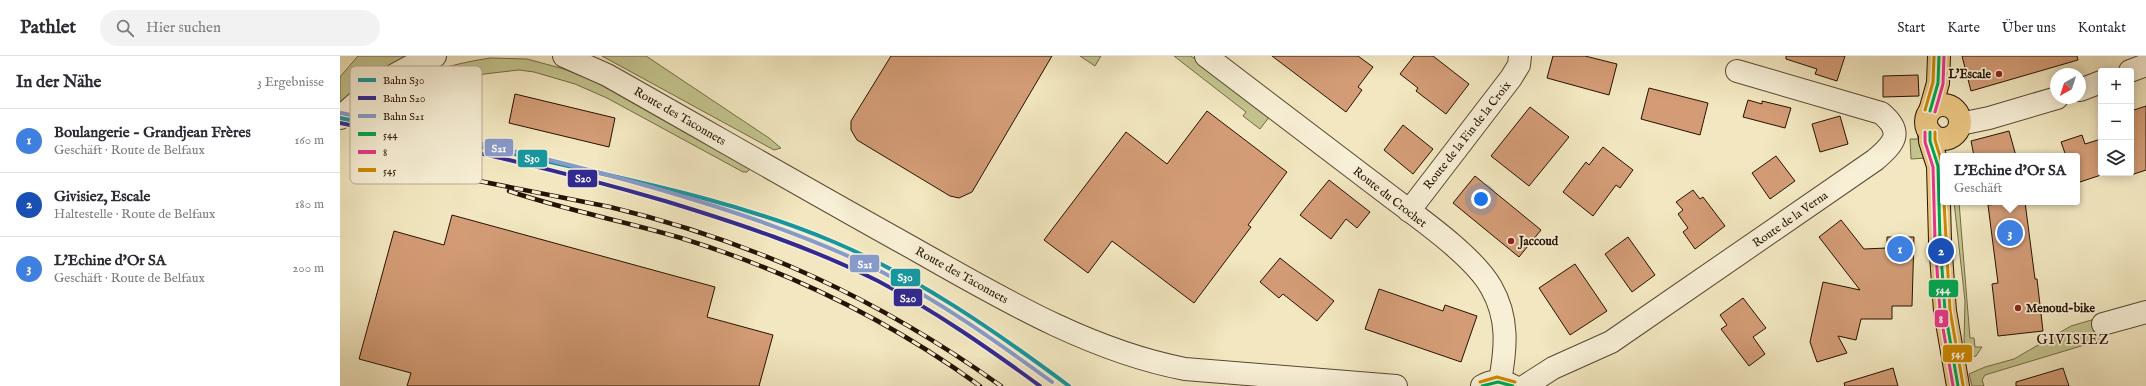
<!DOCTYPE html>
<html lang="de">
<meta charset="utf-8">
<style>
:root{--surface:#fff;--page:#f2f2f3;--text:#2b2b33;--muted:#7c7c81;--line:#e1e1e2;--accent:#7c3aed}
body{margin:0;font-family:"IM FELL English",serif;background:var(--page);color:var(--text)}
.controls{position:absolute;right:12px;top:12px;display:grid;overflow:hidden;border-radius:4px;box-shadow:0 2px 10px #0003}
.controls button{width:36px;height:36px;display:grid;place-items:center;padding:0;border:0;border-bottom:1px solid var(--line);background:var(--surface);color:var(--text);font:20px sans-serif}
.compass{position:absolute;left:1710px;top:12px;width:36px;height:36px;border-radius:50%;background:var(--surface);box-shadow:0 2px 10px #0003;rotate:219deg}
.you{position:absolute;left:1141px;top:143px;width:14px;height:14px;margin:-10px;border:3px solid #fff;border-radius:50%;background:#1a73e8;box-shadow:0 0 0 6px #1a73e833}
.badge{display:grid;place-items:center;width:26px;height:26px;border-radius:50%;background:var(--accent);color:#fff;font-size:13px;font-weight:700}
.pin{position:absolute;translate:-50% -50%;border:2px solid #fff;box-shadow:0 1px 4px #0006}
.popup{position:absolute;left:1600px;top:97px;width:140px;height:52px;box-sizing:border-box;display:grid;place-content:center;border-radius:4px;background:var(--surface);filter:drop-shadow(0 1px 3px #0005);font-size:13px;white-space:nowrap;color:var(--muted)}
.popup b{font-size:15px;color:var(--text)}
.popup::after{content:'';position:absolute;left:50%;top:100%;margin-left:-8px;border:8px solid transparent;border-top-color:var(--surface)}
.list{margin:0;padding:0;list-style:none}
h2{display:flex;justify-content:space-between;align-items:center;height:52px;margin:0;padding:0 16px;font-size:17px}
h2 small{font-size:13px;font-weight:400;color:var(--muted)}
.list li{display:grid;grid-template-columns:26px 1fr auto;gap:12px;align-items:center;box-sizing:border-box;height:64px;padding:0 16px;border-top:1px solid var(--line)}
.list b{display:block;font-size:15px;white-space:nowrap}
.list p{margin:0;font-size:13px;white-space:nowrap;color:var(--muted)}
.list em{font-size:13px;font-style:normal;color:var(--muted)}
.icon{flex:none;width:22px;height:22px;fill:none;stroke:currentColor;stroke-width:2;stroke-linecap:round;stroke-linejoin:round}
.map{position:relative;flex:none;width:1806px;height:330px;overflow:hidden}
header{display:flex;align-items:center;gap:24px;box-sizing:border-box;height:56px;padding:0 20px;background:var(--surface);border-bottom:1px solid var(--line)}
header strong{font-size:19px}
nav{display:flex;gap:22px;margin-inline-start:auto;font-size:14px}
.search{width:280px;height:36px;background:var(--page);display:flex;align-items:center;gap:10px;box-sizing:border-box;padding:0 14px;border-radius:22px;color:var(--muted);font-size:15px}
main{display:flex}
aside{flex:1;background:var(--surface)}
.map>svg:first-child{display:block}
</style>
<header>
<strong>Pathlet</strong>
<div class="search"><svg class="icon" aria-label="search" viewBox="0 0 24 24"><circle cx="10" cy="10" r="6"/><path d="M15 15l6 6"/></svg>Hier suchen</div>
<nav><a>Start</a><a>Karte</a><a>Über uns</a><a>Kontakt</a></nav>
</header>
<main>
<aside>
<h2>In der Nähe<small>3 Ergebnisse</small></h2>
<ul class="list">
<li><span class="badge" style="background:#3f7fe0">1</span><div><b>Boulangerie - Grandjean Frères</b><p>Geschäft · Route de Belfaux</p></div><em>160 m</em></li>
<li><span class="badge" style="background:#1a4fb4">2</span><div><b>Givisiez, Escale</b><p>Haltestelle · Route de Belfaux</p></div><em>180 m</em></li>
<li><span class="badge" style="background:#3f7fe0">3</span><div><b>L'Echine d'Or SA</b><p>Geschäft · Route de Belfaux</p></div><em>200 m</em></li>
</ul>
</aside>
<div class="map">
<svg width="1806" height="330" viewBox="0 0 1806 330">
<rect width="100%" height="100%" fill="#f2e7c0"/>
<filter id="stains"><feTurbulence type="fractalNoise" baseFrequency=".005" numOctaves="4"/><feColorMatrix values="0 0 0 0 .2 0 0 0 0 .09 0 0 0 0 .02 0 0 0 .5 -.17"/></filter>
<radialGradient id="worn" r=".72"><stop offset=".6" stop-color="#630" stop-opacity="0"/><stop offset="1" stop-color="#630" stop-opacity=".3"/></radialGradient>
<!-- green -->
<g fill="#c2c38d" stroke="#746a46">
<polygon points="18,0 71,0 0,51 0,21"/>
<polygon points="262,0 306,0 429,82 441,92 434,94"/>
<polygon points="740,0 761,0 755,10"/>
<polygon points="834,0 851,0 930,60 920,73 903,60 906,56"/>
<path d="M150,2L187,3L224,13L254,25L410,113L407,116H403L267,42L235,28L194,16L179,14L144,18L95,40L61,66L22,58C66,22 94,11 150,2Z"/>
<polygon points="1577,75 1582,75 1587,102 1571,103 1570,83 1578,83"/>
<polygon points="1614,146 1619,146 1630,282 1634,282 1635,291 1642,291 1636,300 1627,302 1624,286 1625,245"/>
<polygon points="1755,263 1768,275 1761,284 1645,319 1642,324 1644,330 1632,330 1629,318 1645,311 1674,303 1731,270"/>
</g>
<!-- building -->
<g fill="#d39c76" stroke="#261200">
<polygon points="551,0 712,0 632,136 619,142 610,140 517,84 511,74 511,65"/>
<polygon points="932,0 1018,0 1033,11 1018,31 1022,34 1006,56"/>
<polygon points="1074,0 1093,0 1129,28 1106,58 1076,35 1078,32 1060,18"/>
<polygon points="1213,0 1245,0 1277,8 1269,39 1207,22"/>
<polygon points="1446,0 1505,0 1497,25 1475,18 1477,13 1446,3"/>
<polygon points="1622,0 1737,0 1738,4 1631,35"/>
<polygon points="1578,19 1579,40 1543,41 1543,20"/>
<polygon points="1309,32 1368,47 1360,79 1301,63"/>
<polygon points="175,38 275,62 269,91 169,67"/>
<polygon points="1408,44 1422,48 1422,45 1451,52 1445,72 1403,61"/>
<polygon points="1806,50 1806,114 1791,119 1791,55"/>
<polygon points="1190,51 1229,81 1189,130 1151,100"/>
<polygon points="867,55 947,116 908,169 911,171 854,247 772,185 748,217 704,184 786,76 827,108"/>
<polygon points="1500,60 1508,88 1480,96 1472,68"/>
<polygon points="1063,69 1093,93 1073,118 1044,94"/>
<polygon points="1669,75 1676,100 1634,100 1631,85"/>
<polygon points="1742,79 1745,88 1761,83 1761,119 1737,127 1737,100 1726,100 1721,86"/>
<polygon points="1263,91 1293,114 1280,132 1276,129 1253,160 1223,136 1246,106 1249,109"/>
<polygon points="1436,100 1455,125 1430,143 1412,117"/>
<polygon points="1135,120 1201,174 1179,201 1113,147"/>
<polygon points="989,124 1030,156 1017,172 1006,163 991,183 960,159"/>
<polygon points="1353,134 1360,143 1363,141 1385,170 1355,193 1343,176 1348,172 1338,158 1343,154 1336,146"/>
<polygon points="1658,146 1685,146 1695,223 1697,223 1703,275 1658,280 1652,228 1658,227 1648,149 1658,148"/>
<polygon points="112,159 375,231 367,261 433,279 419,330 67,330 71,317 19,303 54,175 104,189"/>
<polygon points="1501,164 1524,193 1547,192 1547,181 1574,181 1572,250 1552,250 1552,263 1521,263 1516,284 1498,280 1507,297 1477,306 1470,286 1483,226 1520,234 1479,181"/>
<polygon points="1288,181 1315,219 1292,236 1265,198"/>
<polygon points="940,202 994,245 977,265 943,238 939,242 920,226"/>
<polygon points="1235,208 1267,255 1230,279 1199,232"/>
<polygon points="1039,233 1103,255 1105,249 1137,260 1121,306 1025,273"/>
<polygon points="1403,242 1426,272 1413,281 1425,298 1409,310 1381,273 1387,269 1380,259"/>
<polygon points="1553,312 1558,330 1505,330 1504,327"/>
<polygon points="1723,312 1729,330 1676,330 1676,326"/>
</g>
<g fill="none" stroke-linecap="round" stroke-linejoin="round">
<defs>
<g id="minor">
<path d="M224,0L267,19C368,76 468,134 569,190C656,239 746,294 845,313L1056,330"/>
<path d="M866,0C926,46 986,92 1046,137C1076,160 1133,199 1151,231C1169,262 1166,292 1160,325"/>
<polyline points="1790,15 1806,9"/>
<polyline points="1740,34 1761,26"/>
<path d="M0,62C28,34 58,13 95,0"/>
<polyline points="1620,68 1649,62 1717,42"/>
<polyline points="1069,155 1171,22 1179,9 1180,0"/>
<polyline points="1763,268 1806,256"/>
<path d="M1142,330C1152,324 1163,324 1173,330"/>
<path d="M1185,330L1213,312L1271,286L1535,104C1555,87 1564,76 1541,57L1397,15"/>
</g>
<g id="major">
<circle cx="1603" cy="66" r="17"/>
<polyline points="1590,55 1598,27 1599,0"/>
<polyline points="1590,76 1590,85 1598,110 1600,185 1605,255 1618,330"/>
</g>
</defs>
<!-- minor casing -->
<use href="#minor" stroke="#594730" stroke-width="24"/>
<!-- major casing -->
<use href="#major" stroke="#261200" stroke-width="24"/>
<!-- minor -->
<use href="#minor" stroke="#f7efd6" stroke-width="22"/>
<!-- major -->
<use href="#major" stroke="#e9c480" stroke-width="22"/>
<defs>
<g id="rail">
<path d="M33,104L270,151C415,186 539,243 661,330"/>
<path d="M169,135C225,154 284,165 341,182C448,215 549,264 640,330"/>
</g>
</defs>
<!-- rail casing -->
<use href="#rail" stroke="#261200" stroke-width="4.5"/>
<!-- rail -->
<use href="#rail" stroke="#f7efd6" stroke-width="3" stroke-dasharray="9" stroke-linecap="butt"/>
<defs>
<g id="bus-1">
<polyline points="1590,55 1598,27 1599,0"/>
<polyline points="1590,76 1590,85 1598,110 1600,185 1605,255 1618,330"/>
<polyline points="1142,330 1158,326 1173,330"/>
</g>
<g id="bus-2">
<polyline points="1595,56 1603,28 1604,0"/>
<polyline points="1585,76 1585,86 1593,111 1595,185 1600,255 1613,330"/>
</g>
<g id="bus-3">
<polyline points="1585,54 1593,26 1594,0"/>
<polyline points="1595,76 1595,84 1603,110"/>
<polyline points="1604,146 1610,254 1623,329"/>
<polyline points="1140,326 1157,321 1175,326"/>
</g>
</defs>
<!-- bus-1 casing -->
<use href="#bus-1" stroke="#f7efd6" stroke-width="6"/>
<!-- bus-2 casing -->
<use href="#bus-2" stroke="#f7efd6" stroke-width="6"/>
<!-- bus-3 casing -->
<use href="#bus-3" stroke="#f7efd6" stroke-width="6"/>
<!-- bus-1 -->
<use href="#bus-1" stroke="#00a651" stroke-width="3"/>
<!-- bus-2 -->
<use href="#bus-2" stroke="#e43789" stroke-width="3"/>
<!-- bus-3 -->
<use href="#bus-3" stroke="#cd8800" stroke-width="3"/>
<defs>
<path id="rail-1" d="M0,62C76,77 152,93 228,110C318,130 409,150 494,186C579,222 655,275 729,330"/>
<path id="rail-2" d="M0,67C109,89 218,114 325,145C397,167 470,191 538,225C595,255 648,292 700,330"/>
<path id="rail-3" d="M1,57C98,77 195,99 290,125C375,149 461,176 540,215C601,246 657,286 712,326"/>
</defs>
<!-- rail-1 casing -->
<use href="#rail-1" stroke="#f7efd6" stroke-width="7"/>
<!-- rail-2 casing -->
<use href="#rail-2" stroke="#f7efd6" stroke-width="7"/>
<!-- rail-3 casing -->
<use href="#rail-3" stroke="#f7efd6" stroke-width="7"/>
<!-- rail-1 -->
<use href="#rail-1" stroke="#18969e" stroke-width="4"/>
<!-- rail-2 -->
<use href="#rail-2" stroke="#322a90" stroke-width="4"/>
<!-- rail-3 -->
<use href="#rail-3" stroke="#879bcb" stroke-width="4"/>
</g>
<!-- markers -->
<g fill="#8f2418" stroke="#f7efd6" stroke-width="1.5">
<circle cx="1659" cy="18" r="4"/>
<circle cx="1171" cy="185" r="4"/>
<circle cx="1678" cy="252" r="4"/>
</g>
<g text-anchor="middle" stroke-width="3.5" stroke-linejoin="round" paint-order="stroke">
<!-- poi labels -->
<g font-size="12" font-weight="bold" fill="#261200" stroke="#f7efd6" text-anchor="start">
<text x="1651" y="22" text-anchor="end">L'Escale</text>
<text x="1179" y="189">Jaccoud</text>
<text x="1686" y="256">Menoud-bike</text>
</g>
<!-- street labels -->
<g font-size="12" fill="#261200" stroke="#f7efd6">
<text transform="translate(340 60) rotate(30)" y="4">Route des Taconnets</text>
<text transform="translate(1127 79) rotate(-52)" y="4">Route de la Fin de la Croix</text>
<text transform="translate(1050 141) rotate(38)" y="4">Route du Crochet</text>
<text transform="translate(1450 163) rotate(-35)" y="4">Route de la Verna</text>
<text transform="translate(622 219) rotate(29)" y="4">Route des Taconnets</text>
</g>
<!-- quarter labels -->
<g font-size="14" letter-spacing="1" fill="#261200" stroke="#f7efd6">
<text x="1733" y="288">GIVISIEZ</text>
</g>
</g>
<!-- legend -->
<rect x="10" y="10" width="132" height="118" rx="6" fill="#f7efd6" stroke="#b8ad96" stroke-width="1"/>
<rect x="18" y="22" width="18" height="4" fill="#18969e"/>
<rect x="18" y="40" width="18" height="4" fill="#322a90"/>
<rect x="18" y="58" width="18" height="4" fill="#879bcb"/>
<rect x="18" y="76" width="18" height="4" fill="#00a651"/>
<rect x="18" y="94" width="18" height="4" fill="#e43789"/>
<rect x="18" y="112" width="18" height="4" fill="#cd8800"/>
<g font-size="11" fill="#261200">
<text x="43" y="28">Bahn S30</text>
<text x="43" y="46">Bahn S20</text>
<text x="43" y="64">Bahn S21</text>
<text x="43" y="82">544</text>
<text x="43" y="100">8</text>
<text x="43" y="118">545</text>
</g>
<g stroke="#f7efd6" stroke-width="1.5">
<rect x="144" y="82" width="30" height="19" rx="4" fill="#879bcb"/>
<rect x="177" y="93" width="31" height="19" rx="4" fill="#18969e"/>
<rect x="227" y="113" width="31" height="19" rx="4" fill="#322a90"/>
<rect x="509" y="198" width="31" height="19" rx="4" fill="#879bcb"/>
<rect x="550" y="212" width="31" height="19" rx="4" fill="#18969e"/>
<rect x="1588" y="223" width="31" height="19" rx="4" fill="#00a651"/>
<rect x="553" y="232" width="30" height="19" rx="4" fill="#322a90"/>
<rect x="1594" y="253" width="15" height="19" rx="4" fill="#e43789"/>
<rect x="1602" y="288" width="31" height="19" rx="4" fill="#cd8800"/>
</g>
<g font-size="11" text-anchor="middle" font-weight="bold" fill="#fff">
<text x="159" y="96">S21</text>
<text x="192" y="106">S30</text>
<text x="243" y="126">S20</text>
<text x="525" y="212">S21</text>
<text x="565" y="225">S30</text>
<text x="1603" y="237">544</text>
<text x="568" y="246">S20</text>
<text x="1601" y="267">8</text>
<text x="1618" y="301">545</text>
</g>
<rect width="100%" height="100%" filter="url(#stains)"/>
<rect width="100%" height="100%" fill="url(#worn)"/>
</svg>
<div class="controls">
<button>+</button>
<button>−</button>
<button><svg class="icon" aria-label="layers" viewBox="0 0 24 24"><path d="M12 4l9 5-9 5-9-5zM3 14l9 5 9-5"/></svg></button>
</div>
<svg class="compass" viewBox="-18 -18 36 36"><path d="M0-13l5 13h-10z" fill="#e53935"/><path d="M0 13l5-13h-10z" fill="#7c7c81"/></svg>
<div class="you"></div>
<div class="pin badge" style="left:1560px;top:193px;background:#3f7fe0">1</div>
<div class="pin badge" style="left:1601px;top:195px;background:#1a4fb4">2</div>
<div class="pin badge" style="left:1670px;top:177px;background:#3f7fe0">3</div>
<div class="popup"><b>L'Echine d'Or SA</b>Geschäft</div>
</div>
</main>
